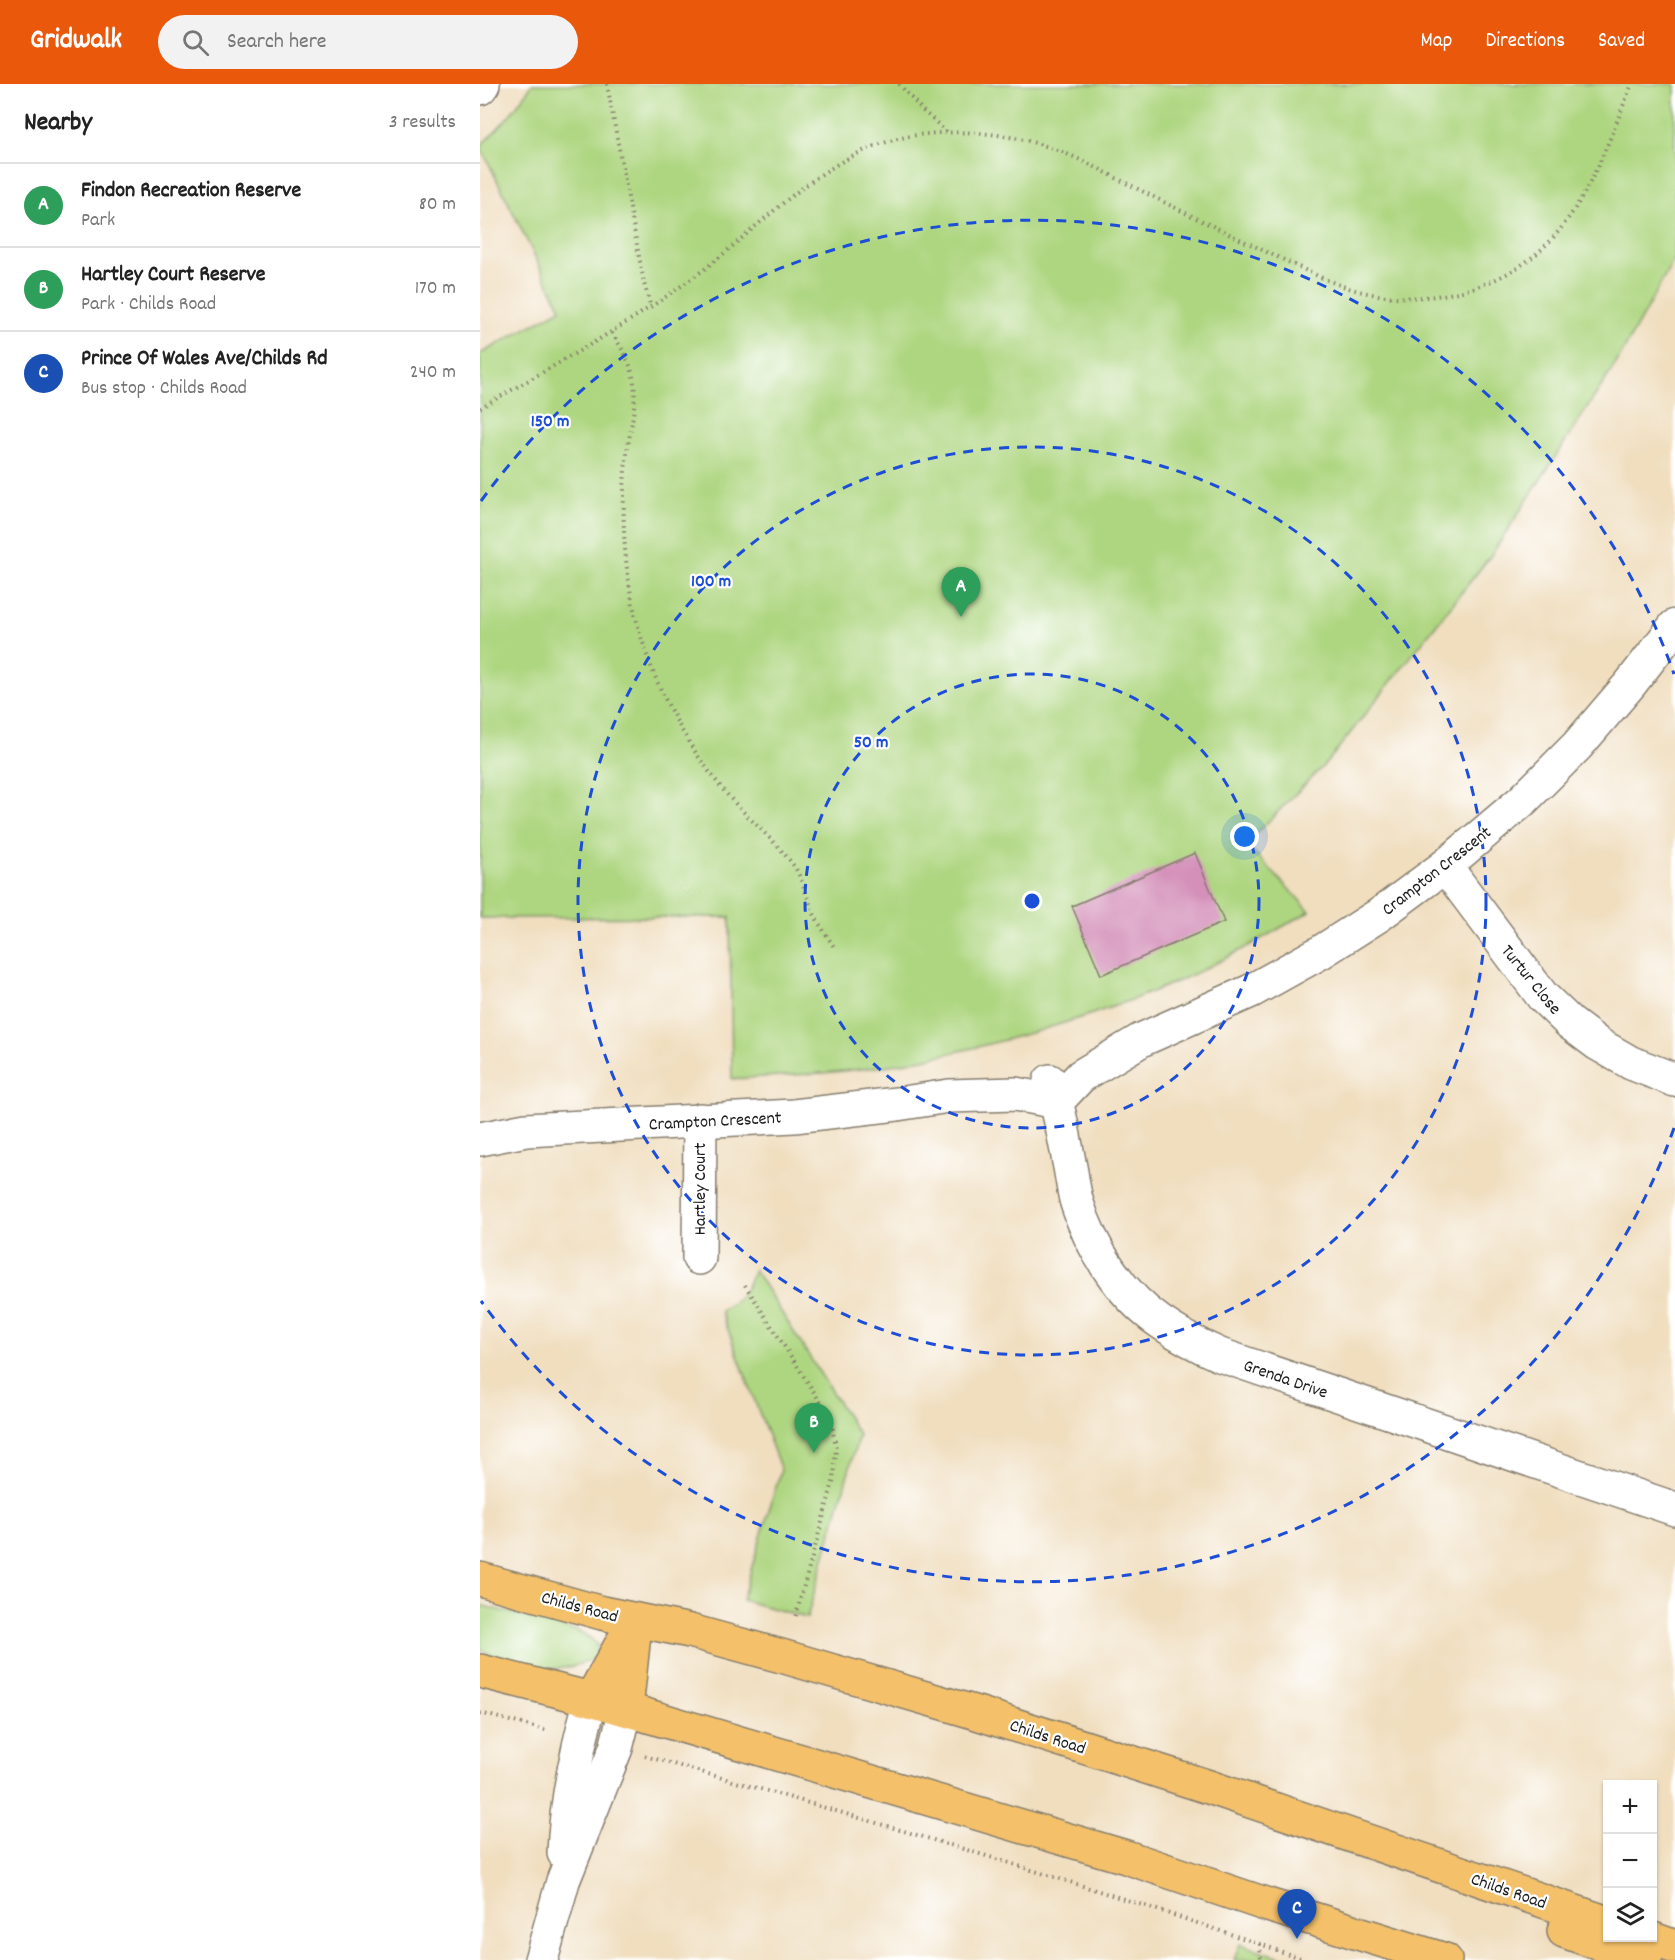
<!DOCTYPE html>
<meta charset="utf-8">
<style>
:root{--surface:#fff;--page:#f2f2f2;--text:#222;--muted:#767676;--line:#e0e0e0;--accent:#ea580c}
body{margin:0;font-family:Dekko,sans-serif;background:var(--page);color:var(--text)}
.controls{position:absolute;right:18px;bottom:18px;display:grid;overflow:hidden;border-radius:0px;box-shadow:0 2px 4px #0004}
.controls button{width:54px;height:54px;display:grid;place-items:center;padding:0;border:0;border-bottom:2px solid var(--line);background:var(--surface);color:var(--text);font:30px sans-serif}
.you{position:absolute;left:765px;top:753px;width:21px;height:21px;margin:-15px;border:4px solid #fff;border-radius:50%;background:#1a73e8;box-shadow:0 0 0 9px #1a73e833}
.badge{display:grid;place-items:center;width:39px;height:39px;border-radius:50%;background:var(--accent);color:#fff;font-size:20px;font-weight:700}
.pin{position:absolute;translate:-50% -50px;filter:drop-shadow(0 2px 3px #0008)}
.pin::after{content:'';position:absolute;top:32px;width:21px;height:18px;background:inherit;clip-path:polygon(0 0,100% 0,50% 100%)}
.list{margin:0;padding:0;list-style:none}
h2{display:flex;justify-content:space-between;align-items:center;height:78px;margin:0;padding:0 24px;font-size:26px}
h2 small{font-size:20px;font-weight:400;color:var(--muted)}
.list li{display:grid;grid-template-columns:39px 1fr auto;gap:18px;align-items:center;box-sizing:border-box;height:84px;padding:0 24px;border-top:2px solid var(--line)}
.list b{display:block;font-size:22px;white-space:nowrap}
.list p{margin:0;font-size:20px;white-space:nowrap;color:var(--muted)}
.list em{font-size:20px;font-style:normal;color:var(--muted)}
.icon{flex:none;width:33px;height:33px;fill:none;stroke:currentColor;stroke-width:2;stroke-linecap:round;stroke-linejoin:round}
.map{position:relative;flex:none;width:1195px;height:1876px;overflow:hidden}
header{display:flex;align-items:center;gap:36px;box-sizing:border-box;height:84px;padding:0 30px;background:var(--accent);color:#fff}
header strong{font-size:28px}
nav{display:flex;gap:33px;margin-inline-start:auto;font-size:21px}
.search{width:420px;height:54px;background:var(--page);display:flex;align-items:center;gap:15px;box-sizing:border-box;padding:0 21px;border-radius:33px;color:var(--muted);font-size:22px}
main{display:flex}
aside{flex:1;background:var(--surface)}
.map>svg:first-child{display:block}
</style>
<header>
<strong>Gridwalk</strong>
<div class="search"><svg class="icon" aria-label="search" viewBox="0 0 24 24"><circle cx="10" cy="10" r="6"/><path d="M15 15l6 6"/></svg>Search here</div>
<nav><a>Map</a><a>Directions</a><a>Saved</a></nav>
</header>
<main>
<aside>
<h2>Nearby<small>3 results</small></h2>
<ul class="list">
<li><span class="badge" style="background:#2e9e5b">A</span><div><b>Findon Recreation Reserve</b><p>Park</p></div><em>80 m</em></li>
<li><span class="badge" style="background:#2e9e5b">B</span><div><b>Hartley Court Reserve</b><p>Park · Childs Road</p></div><em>170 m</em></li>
<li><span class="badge" style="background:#1a4fb4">C</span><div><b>Prince Of Wales Ave/Childs Rd</b><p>Bus stop · Childs Road</p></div><em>240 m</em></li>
</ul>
</aside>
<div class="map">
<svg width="1195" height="1876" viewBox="0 0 1195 1876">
<rect width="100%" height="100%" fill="#fff"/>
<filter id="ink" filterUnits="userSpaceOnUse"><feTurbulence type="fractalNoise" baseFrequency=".0167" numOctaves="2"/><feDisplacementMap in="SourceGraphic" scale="12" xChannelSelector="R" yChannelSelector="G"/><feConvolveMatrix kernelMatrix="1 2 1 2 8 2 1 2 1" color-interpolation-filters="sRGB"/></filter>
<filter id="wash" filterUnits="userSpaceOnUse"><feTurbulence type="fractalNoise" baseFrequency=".008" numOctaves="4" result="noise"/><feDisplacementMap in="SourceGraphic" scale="24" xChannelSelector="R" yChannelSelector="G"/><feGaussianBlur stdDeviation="1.35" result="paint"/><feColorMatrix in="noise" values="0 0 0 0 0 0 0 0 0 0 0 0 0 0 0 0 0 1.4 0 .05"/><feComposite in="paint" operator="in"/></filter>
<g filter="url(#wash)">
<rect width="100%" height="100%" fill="#f0debf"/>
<!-- green -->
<g fill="#aed680" stroke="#65794e" stroke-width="1.5">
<path d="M52,0H1195V174L1137,278L1012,470L849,676L766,760L830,827C792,849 754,871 714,890C623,931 526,959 428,978C370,989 311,991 252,995L250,833L0,834V270L81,225L0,62C20,43 38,24 52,0Z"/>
<path d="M274,1185L379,1351L327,1534L262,1516L301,1386L241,1227C262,1215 266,1208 274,1185Z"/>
<path d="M0,1521L98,1547C149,1573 90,1586 64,1585C43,1584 20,1573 0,1566Z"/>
<polygon points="760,1860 810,1876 754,1876"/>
</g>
<g id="blocks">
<!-- building -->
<polygon fill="#d490b9" points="715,769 744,838 621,891 592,822"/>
</g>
</g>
<g filter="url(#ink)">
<use href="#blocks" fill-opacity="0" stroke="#867d6e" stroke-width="1.5"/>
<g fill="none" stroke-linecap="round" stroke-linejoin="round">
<defs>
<g id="minor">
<polyline points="0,4 3,0"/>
<polyline points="965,782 1063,913 1090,939 1118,960 1151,979 1195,996"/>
<path d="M570,997C579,1024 584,1050 589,1078C592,1091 593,1106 597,1119C611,1164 641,1211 680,1238C699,1251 719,1262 740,1271L1195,1425"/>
<polyline points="0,1055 46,1046 314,1032 417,1020 469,1012 535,1010 567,1016 576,1016 583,1011 601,992 661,956 771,907 841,868 899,831 965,782 1043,716 1097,662 1151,599 1195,542"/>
<polyline points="219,1174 220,1036"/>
<path d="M84,1769C86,1716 97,1665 111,1615"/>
<polyline points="61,1876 83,1797 136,1664 146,1625"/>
</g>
<g id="major">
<polyline points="0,1495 122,1529 210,1547 305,1573 497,1629 729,1703 1128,1839"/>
<polyline points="0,1587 111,1615 646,1773 788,1821 965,1876"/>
<polyline points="111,1615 155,1536"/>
<polyline points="146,1625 154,1550"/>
<polyline points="1084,1847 1165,1876"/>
<polyline points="1170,1854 1195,1863"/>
</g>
</defs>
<!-- minor casing -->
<use href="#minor" stroke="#867d6e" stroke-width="36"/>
<!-- major casing -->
<use href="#major" stroke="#867d6e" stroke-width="36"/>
<!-- path -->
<g stroke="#867d6e" stroke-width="4" stroke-dasharray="1.5 4.5" stroke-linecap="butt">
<polyline points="127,0 164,199 171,224"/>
<polyline points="419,0 443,27 467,48"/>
<path d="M132,249C139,260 147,272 151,285C160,313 150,342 147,370C145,383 144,397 144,411C142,459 148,512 163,559C180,613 209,665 246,709C267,734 294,755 314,782C323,796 326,812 333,827C338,840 347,851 354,863"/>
<path d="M0,324C70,284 141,245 207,198C281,146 343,64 438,51C484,45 530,49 574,65C605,76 633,93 662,107C705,129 749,150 793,171C820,183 847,198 875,206C946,226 1030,206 1078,148C1113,105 1131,51 1152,0"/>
<polyline points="265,1201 341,1319 352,1342 356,1363 354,1395 315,1534"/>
<polyline points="0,1629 69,1647"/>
<path d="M165,1672C387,1735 608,1800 826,1876"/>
<polyline points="780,1860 781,1876"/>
</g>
<!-- minor -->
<use href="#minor" stroke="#fff" stroke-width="33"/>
<!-- major -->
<use href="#major" stroke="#f4c16a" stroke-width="33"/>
</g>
</g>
<!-- distance rings -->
<g fill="none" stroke="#1d4ed8" stroke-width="3" stroke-dasharray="10 8">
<circle cx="552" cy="817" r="227"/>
<circle cx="552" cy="817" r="454"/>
<path d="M1194 1044A681 681 0 0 1 1 1217M1 417A681 681 0 0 1 1194 590"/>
</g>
<g text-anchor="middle" stroke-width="4.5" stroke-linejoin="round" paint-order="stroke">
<!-- street labels -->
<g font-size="18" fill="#1c1c1c" stroke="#fff">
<text transform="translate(956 786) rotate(-38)" y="6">Crampton Crescent</text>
<text transform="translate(1052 895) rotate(51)" y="6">Turtur Close</text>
<text transform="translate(235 1036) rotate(-3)" y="6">Crampton Crescent</text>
<text transform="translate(219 1105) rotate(-90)" y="6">Hartley Court</text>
<text transform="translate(806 1294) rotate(19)" y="6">Grenda Drive</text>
<text transform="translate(100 1522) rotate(15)" y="6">Childs Road</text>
<text transform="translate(568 1652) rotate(18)" y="6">Childs Road</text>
<text transform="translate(1029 1806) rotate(19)" y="6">Childs Road</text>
</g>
</g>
<circle cx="552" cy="817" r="9" fill="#1d4ed8" stroke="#fff" stroke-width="3"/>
<g font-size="18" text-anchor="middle" font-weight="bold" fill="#1d4ed8" stroke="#fff" stroke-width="4.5" stroke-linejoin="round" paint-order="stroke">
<text x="70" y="342">150 m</text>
<text x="231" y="502">100 m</text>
<text x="391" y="663">50 m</text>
</g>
</svg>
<div class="controls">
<button>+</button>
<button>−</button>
<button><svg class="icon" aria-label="layers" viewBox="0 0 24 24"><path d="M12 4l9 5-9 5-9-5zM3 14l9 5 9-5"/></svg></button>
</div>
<div class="you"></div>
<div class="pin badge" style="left:481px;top:533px;background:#2e9e5b">A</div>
<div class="pin badge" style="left:334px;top:1369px;background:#2e9e5b">B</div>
<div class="pin badge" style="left:817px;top:1855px;background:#1a4fb4">C</div>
</div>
</main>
